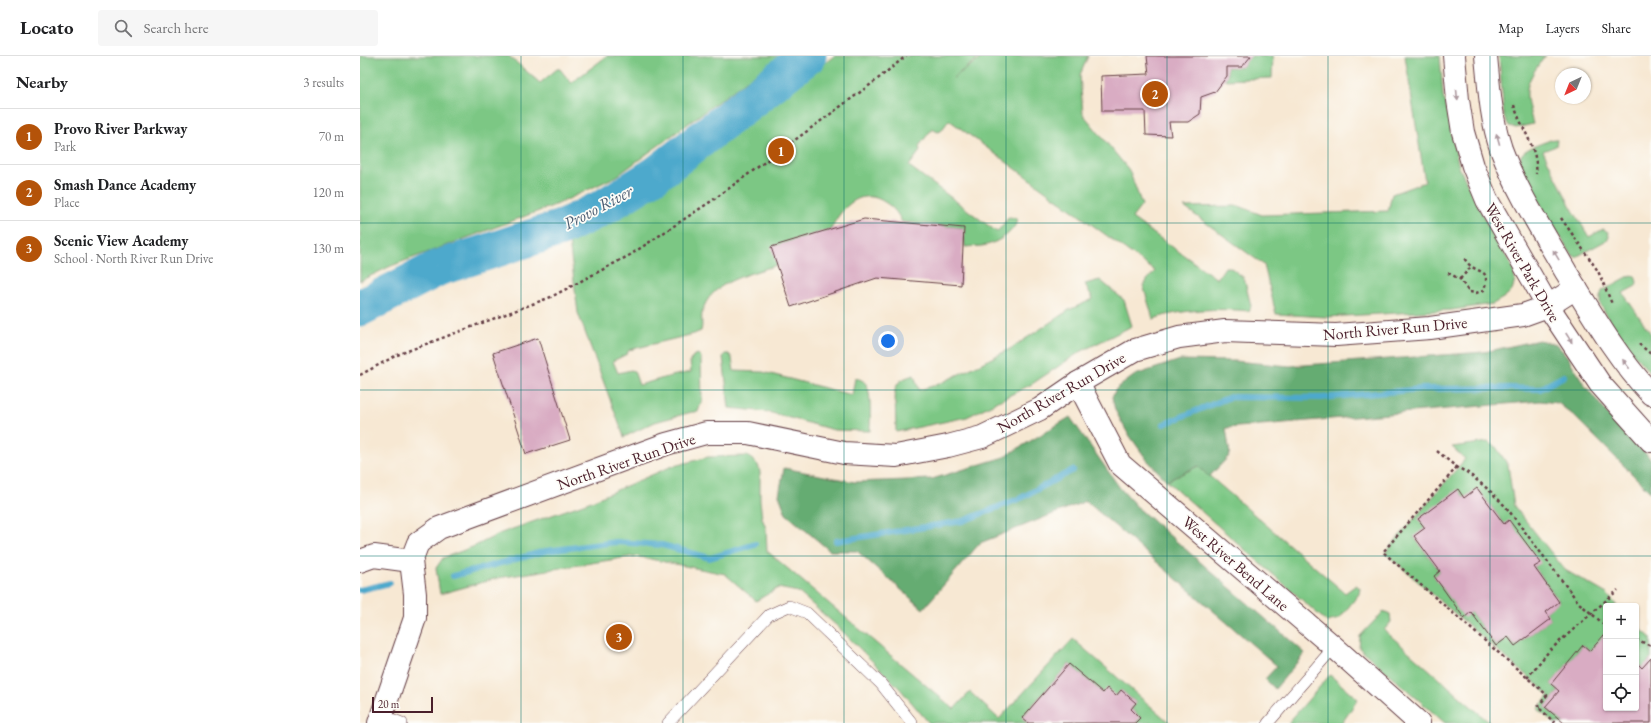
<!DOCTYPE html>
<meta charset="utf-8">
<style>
:root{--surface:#fff;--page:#f6f6f6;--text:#202124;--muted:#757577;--line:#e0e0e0;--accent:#b45309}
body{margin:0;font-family:"EB Garamond",serif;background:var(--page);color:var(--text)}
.controls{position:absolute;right:12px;bottom:12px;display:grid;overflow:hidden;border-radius:4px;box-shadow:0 1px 3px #0004}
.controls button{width:36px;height:36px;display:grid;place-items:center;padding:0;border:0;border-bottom:1px solid var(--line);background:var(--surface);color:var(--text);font:20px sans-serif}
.compass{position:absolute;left:1195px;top:12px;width:36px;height:36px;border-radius:50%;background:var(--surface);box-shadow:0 1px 3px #0004;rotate:223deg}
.scale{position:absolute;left:12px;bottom:10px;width:61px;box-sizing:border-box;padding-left:4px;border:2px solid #4a1f2b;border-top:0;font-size:11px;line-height:14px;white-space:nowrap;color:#4a1f2b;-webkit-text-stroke:3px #fdfcf7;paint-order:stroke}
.you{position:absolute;left:528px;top:285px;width:14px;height:14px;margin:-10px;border:3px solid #fff;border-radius:50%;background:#1a73e8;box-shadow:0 0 0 6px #1a73e833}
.badge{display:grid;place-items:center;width:26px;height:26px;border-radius:50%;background:var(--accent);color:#fff;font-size:13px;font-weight:700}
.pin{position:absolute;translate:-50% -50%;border:2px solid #fff;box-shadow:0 1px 4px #0006}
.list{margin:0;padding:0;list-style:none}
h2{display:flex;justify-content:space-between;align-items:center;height:52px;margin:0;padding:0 16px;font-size:17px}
h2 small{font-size:13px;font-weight:400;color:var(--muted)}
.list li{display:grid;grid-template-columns:26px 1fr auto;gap:12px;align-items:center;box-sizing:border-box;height:56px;padding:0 16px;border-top:1px solid var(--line)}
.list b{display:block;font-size:15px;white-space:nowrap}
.list p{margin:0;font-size:13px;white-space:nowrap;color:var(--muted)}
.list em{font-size:13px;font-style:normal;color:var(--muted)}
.icon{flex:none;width:22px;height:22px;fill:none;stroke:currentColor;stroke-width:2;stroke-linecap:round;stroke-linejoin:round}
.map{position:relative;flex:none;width:1291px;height:667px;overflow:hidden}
header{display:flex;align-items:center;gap:24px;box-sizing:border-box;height:56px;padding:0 20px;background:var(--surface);border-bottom:1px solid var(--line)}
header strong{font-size:19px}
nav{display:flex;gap:22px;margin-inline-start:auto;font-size:14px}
.search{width:280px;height:36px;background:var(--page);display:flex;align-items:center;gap:10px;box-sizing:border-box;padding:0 14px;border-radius:4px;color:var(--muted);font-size:15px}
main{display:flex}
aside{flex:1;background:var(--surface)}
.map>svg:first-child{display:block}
</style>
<header>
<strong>Locato</strong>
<div class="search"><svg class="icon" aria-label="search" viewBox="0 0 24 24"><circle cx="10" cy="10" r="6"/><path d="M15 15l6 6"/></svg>Search here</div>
<nav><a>Map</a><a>Layers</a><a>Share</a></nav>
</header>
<main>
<aside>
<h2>Nearby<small>3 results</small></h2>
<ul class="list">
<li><span class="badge">1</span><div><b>Provo River Parkway</b><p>Park</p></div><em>70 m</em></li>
<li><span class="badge">2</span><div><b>Smash Dance Academy</b><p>Place</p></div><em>120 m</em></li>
<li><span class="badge">3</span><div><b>Scenic View Academy</b><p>School · North River Run Drive</p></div><em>130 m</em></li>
</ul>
</aside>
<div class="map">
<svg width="1291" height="667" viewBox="0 0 1291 667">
<rect width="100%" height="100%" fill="#fdfcf7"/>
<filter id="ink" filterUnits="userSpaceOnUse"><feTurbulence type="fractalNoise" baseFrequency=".025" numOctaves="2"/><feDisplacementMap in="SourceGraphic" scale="8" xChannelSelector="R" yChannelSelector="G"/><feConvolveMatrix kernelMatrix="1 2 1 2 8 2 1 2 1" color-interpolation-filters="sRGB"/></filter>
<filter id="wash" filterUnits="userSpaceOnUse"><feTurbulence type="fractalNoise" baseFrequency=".012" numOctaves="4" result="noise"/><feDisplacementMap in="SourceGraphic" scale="16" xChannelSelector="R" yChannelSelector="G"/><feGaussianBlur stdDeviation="0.9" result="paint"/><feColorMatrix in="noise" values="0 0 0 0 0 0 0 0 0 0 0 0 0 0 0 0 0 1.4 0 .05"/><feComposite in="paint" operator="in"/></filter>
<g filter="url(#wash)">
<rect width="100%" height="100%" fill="#f7e8d3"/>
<!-- green -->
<g fill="#7cc784" stroke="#637358" fill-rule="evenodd">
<polygon points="0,0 149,0 180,27 197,13 200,13 211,27 247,0 420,0 257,120 198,148 31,210 0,225"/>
<path d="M474,0H621L593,22L624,0H728L720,19L723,58L769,114L782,149L772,162L857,223L865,211H870L884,222L891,250L889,255C858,252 822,253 793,263L783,229L795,215L589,64L581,75L578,76L572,73L559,90L560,95L549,110L637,176L649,161L655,162L657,164C655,176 638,186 627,189C620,191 612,190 605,191L603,172L542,166C538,158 534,152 526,147C502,130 482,150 471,173L412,191L417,209C391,218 349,225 342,257C341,263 343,269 341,275L334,278L269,294L267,298L253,305L258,317L271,314L274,315L279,329L311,320L331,316L330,305L333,300L338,298L341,301L342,344L338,356H332L295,366L264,381L218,257L209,185L249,168L303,131Z"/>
<polygon points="891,0 913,0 912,22 864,24 867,20 867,11 882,11"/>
<polygon points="1045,0 1080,0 1083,39 1099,111 1129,172 1153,212 1155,223 1152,235 1143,242 1133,248 1092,254 966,261 916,258 904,209 824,151 879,150 902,159 1028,155 1032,138 1065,126"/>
<path d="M1139,0H1186L1183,2C1163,31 1164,34 1173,68L1156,72L1149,70L1144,61Z"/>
<path d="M1193,83L1197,84L1196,90L1183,95L1210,149L1229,181L1243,173L1248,176L1249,180L1247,184L1216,201L1212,199L1184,155L1161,111C1160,106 1159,102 1162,98C1166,92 1186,86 1193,83Z"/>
<polygon points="1271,219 1275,220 1277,226 1276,230 1263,237 1291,278 1291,318 1263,286 1240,248 1240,241 1242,235"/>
<path d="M740,224L764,244L772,270L720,296L672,328L607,361L536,376L535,334C538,324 544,322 554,319L559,334L579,328L650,293L709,254L733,243L725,228Z"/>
<path d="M365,298H369L372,302L374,315L403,316L492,339L495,322C500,323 503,324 506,328C512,336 510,364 510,375L474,374L408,356L369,352L363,301Z"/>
<path d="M1128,386L1136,391L1148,409L1154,450L1205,514L1247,538L1257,550H1246V581L1230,595L1223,589L1191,628L1199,635L1185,651L1204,667H1194L1178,653L1189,639L1025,497L1105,403L1092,391ZM1098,433L1104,442L1118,433L1144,468L1180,507L1174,511L1199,545L1186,556L1191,563L1155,590L1148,581L1136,590L1111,556L1104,561L1074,520L1080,515L1054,481L1065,472Z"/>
<polygon points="388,400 398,409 400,416 400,444 402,462 406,472 407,495 594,653 610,636 639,663 713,583 810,667 776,667 780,661 771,653 776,647 761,634 756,640 743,637 709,608 662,661 668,667 569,667 541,634 477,570 438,536 418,532 396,545 365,518 275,500 138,522 80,538 76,512 83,502 115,490 141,477 229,446 310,411 348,401"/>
<polygon points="838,410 985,537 996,529 1000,532 999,538 979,563 967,566 807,425"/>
<polygon points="1026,556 1030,558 1031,566 1024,574 1130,667 1085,667 999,592 1000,580 1022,557"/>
<polygon points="1276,569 1291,582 1291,602 1282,612 1276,606"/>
<polygon points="970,619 998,643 982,667 928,667"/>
</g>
<!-- forest -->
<g fill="#65ac72" stroke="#58664e">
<polygon points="1179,284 1196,288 1207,300 1226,331 1247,357 1291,403 1291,437 1213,359 1198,347 1180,345 866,372 870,399 849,421 838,410 807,425 787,404 767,376 755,354 752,341 756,333 775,319 820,304 874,305 930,310 1124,296"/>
<polygon points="710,361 760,432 778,452 945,597 915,633 905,623 917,610 726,445 620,487 563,553 497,495 470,495 426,458 419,439 424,412 495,426 572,423 644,401"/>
</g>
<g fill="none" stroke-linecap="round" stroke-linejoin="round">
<!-- stream -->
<g stroke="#4ea9cc" stroke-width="6">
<polyline points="804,368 870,341 961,342 1062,333 1149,332 1180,333 1204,320"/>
<polyline points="476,485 603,465 661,442 713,414"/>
<polyline points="93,520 186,495 256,486 302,489 350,502 395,488"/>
<polyline points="0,534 30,527"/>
</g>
<!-- river -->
<polyline stroke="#4ea9cc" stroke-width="37" points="0,252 78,212 201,172 244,151 295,119 448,0"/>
</g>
<g id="blocks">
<!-- building -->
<g fill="#d9acc3">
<polygon points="787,0 891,0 882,11 867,11 867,20 855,36 841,41 840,58 828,66 809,66 811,80 786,79 785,55 742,55 741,20 789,18"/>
<polygon points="504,163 604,172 601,229 517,222 431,251 411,191"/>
<polygon points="178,282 210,384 166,398 133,297"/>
<polygon points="1117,432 1144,468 1149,464 1181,507 1174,511 1199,546 1186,556 1191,563 1155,590 1148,581 1136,590 1111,556 1104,562 1074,520 1080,515 1054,480 1065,472 1058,463 1098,433 1104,442"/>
<polygon points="1244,579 1246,581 1246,652 1276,652 1276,606 1282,612 1291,602 1291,667 1204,667 1185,651 1199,635 1191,628 1223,589 1230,595"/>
<polygon points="709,608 743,637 747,632 756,640 761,634 776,647 771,653 780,662 775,667 668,667 662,662"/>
</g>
</g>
</g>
<g filter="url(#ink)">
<use href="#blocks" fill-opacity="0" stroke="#643d44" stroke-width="1"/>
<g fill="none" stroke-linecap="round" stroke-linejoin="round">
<defs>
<g id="service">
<polyline points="22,659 42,667"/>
<polyline points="308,667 409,559 429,550 447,557 521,628 552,667"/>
<polyline points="908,667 974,591"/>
</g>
<g id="minor">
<polyline points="718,327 760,408 974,591 1059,667"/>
<polyline points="0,505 14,500 51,505"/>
<polyline points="19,667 55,562 55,538 51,505 58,487 79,472 306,388 346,377 388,377 484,397 536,400 588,390 622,381 680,353 718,327 775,294 819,281 865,275 976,279 1070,272 1163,259 1188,250 1216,232"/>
</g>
<g id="tertiary">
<polyline points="1094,0 1098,44 1103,76 1113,110 1127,144 1188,250 1240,328 1291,385"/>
<path d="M1126,0C1129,31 1131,63 1141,93C1157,136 1183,176 1206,216C1232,258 1257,302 1291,338"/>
</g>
</defs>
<!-- service casing -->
<use href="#service" stroke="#643d44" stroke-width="12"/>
<!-- minor casing -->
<use href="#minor" stroke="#643d44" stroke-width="24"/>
<!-- tertiary casing -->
<use href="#tertiary" stroke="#643d44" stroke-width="24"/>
<!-- path -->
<g stroke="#643d44" stroke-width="2.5" stroke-dasharray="3 3" stroke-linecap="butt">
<path d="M1154,49C1161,72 1179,94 1176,118"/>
<polyline points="1201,162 1238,215 1252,248"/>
<path d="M1088,217L1100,223L1109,236L1116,237L1124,234C1129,216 1125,218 1112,211C1109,209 1106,205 1103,201"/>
<polyline points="1100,223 1111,211"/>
<polyline points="1279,288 1291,298"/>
<polyline points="0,319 37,299 191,241 270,199 353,144 514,26 546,0"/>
<polyline points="1077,395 1095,410 1108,417 1129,434 1146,451 1219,547 1246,570"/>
<polyline points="1097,411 1023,496 1187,639 1178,651 1195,667"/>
<polyline points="1276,583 1291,590"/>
<polyline points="1167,622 1189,595 1258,534"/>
</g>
<!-- service -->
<use href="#service" stroke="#fff" stroke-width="11"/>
<!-- minor -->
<use href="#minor" stroke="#fff" stroke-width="22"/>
<!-- tertiary -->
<use href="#tertiary" stroke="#fff" stroke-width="22"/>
</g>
<!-- one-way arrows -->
<defs><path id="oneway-solid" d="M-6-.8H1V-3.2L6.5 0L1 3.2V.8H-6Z"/></defs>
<g fill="#ae9aa0">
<use href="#oneway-solid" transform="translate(1097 39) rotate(85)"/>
<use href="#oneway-solid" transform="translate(1138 83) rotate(-106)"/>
<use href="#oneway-solid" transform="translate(1196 199) rotate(-121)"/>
<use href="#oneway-solid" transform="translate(1209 282) rotate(57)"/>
<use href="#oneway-solid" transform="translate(1266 308) rotate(-127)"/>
</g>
</g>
<!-- grid -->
<path fill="none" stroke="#0f766e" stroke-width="1" stroke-opacity="0.55" d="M161,0V667M323,0V667M484,0V667M646,0V667M807,0V667M968,0V667M1130,0V667M0,167H1291M0,334H1291M0,500H1291"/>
<g text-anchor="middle" stroke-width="3.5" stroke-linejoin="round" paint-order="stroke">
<!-- street labels -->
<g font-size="16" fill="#4a1f2b" stroke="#fdfcf7">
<text transform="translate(1163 206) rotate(60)" y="6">West River Park Drive</text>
<text transform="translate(1035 272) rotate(-5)" y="6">North River Run Drive</text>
<text transform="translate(701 336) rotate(-30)" y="6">North River Run Drive</text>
<text transform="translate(266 405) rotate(-19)" y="6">North River Run Drive</text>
<text transform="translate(876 507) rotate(41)" y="6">West River Bend Lane</text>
</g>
<!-- water labels -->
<g font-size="17" font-style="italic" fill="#4c5d73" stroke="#fdfcf7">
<text transform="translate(238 151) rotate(-28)" y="6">Provo River</text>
</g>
</g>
</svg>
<div class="controls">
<button>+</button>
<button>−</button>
<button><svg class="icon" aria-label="locate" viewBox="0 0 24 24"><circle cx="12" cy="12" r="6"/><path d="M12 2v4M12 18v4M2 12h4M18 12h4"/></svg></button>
</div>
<svg class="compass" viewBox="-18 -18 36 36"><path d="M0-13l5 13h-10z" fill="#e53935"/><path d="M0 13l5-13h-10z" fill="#757577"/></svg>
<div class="scale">20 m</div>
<div class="you"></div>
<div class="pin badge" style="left:421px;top:95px">1</div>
<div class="pin badge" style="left:795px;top:38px">2</div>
<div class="pin badge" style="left:259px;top:581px">3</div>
</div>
</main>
